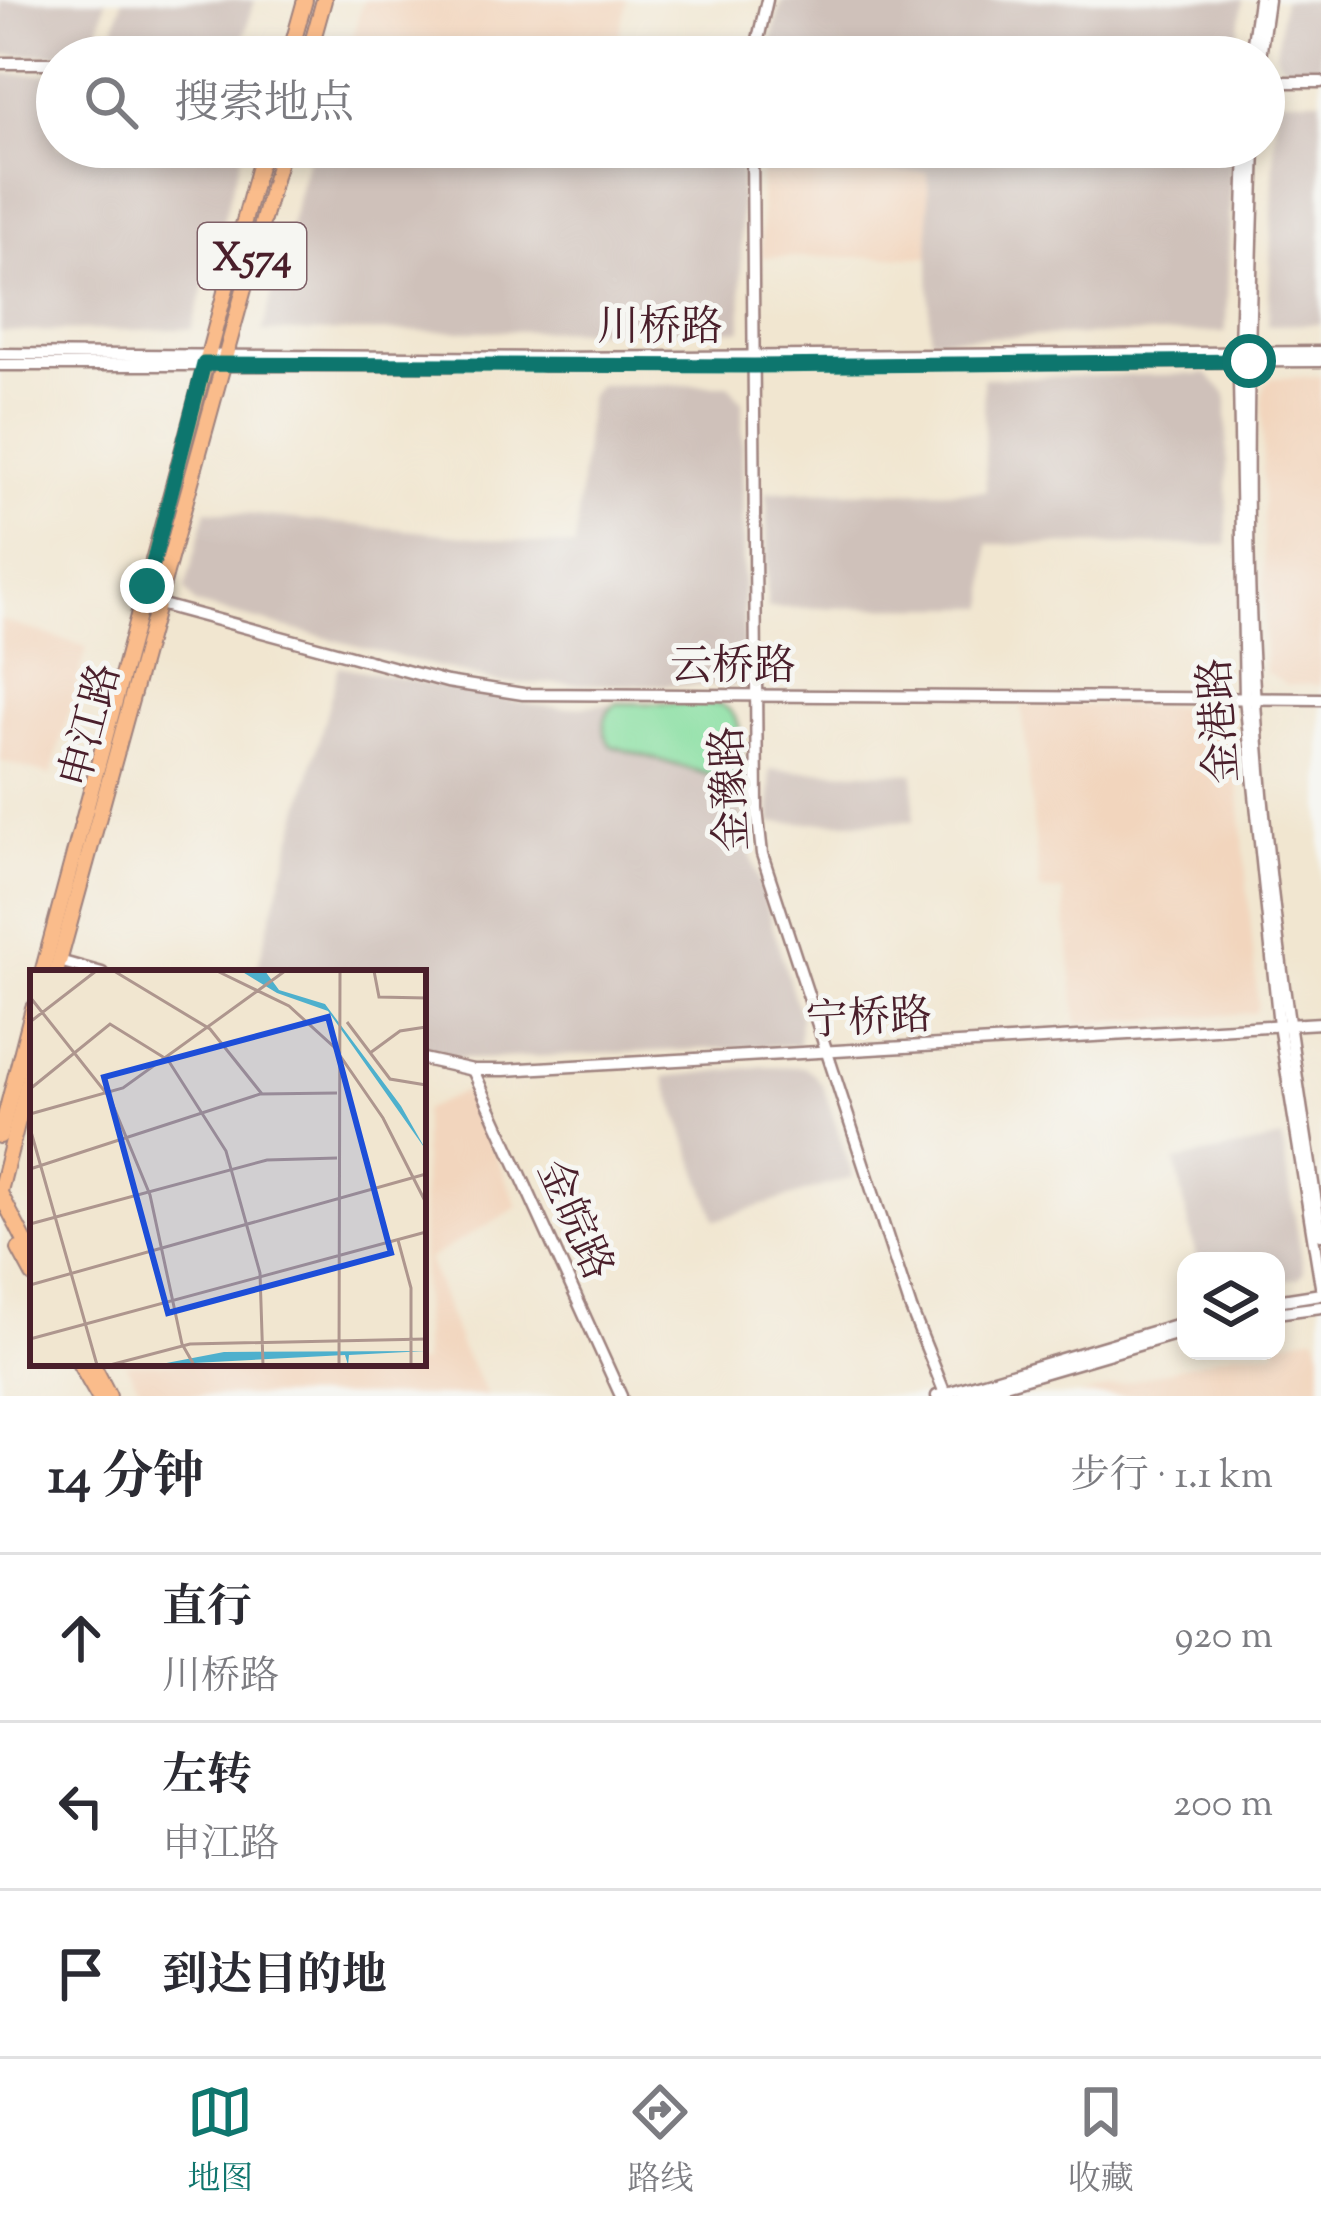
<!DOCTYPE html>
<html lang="zh">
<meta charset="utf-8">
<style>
:root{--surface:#fff;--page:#f2f2f3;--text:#2b2b33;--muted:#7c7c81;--line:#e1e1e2;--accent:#0f766e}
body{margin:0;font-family:"Sorts Mill Goudy","Noto Serif SC",serif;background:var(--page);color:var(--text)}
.controls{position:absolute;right:36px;bottom:36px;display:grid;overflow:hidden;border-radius:24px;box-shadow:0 6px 18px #0003}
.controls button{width:108px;height:108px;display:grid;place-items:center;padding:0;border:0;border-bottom:3px solid var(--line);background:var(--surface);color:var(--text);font:60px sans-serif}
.stop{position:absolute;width:36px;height:36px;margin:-27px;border:9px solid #0f766e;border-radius:50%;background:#fff}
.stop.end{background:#0f766e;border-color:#fff;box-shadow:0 3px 12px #0008}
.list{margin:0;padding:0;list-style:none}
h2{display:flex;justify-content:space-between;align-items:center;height:156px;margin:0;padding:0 48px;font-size:51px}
h2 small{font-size:39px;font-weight:400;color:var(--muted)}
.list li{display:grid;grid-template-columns:78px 1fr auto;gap:36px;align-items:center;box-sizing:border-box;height:168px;padding:0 48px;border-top:3px solid var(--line)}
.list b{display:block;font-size:45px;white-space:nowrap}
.list p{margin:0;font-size:39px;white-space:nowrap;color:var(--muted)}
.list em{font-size:39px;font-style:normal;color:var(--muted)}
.icon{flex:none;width:66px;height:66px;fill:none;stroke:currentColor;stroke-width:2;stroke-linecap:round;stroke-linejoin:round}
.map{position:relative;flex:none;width:1321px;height:1396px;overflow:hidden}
.search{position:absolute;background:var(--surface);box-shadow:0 6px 18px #0003;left:36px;right:36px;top:36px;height:132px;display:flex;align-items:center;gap:30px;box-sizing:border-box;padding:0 42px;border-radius:66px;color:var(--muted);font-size:45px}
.sheet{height:660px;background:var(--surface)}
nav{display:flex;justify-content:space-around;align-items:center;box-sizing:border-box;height:168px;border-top:3px solid var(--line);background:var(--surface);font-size:33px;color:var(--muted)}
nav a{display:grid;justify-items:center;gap:6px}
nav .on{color:var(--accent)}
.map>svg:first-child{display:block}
</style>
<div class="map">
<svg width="1321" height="1396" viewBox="0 0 1321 1396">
<rect width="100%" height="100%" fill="#f6f6f2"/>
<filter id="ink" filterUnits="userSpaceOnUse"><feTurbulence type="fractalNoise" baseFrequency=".00833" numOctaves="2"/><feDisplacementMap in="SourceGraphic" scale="24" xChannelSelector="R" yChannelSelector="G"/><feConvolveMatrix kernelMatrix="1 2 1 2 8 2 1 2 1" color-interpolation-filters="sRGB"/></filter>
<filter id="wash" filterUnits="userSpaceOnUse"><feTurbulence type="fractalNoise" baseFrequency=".004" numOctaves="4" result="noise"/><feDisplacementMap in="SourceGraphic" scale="48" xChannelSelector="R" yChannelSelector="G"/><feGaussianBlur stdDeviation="2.7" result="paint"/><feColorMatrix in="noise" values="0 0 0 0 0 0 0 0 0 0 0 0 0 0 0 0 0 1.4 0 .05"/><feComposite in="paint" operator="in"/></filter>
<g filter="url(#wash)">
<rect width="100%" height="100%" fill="#f1e6d0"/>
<!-- built -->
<g fill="#f2d5bd">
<polygon points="363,0 627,0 614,57 349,50"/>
<polygon points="928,172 929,257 762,257 761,173"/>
<polygon points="1321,376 1321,685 1287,685 1265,672 1262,395 1265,384 1273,378"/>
<polygon points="0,620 87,647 51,775 0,761"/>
<polygon points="1022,705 1231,708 1258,1005 1255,1013 1077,1024 1063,891 1040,891"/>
<polygon points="467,1090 518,1207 428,1259 461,1347 488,1396 145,1396 125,1363 423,1363 423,1110"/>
<polygon points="1315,1335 1321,1347 1321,1396 1078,1396 1238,1351 1276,1351 1276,1342"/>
</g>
<!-- industrial -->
<g fill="#cfc1ba">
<polygon points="0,0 106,0 92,54 0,55"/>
<polygon points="122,0 255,0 240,50 192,49 157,40 154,49 112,37"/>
<polygon points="782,0 1243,0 1236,50 1230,57 779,57 770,46"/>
<polygon points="1283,0 1321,0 1321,70 1294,70 1282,64 1276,54"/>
<polygon points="0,74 57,74 57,147 244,147 192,329 0,332"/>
<polygon points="1276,99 1321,99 1321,324 1268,325"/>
<polygon points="311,147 740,147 742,330 262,332"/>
<polygon points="764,147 1232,147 1226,332 930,338 928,172 761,173"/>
<polygon points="1207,374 1227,395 1227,545 988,544 987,607 767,608 767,492 986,491 983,378"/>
<polygon points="598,385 729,385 742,402 744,672 735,686 501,683 195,604 185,589 207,510 575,547 589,397"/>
<polygon points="339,666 533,705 564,708 616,703 607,711 622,750 740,784 747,843 800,1016 799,1045 481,1059 449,1056 423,1049 423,973 256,973"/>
<polygon points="770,770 914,773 914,821 771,823"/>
<polygon points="765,1066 804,1067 811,1071 823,1086 853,1177 716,1220 664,1077"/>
<polygon points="1282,1139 1304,1272 1298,1278 1276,1281 1276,1261 1197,1261 1175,1161"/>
</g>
<!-- green -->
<path fill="#89dfa2" stroke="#6a7f66" stroke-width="3" d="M616,703L720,704C750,718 740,756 740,784L611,746C600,731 603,714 616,703Z"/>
</g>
<g filter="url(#ink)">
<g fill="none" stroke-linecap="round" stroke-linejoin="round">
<defs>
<g id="minor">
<polyline points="754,57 767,0"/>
<polyline points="1251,57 1259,0"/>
<polyline points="1260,57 1268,0"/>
<polyline points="0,63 57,63"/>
<polyline points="1264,82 1321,82"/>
<polyline points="752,147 757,809 762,854 911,1309 946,1396"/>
<polyline points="1246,147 1239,380 1245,698 1279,1025 1321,1286"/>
<path d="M1255,147C1249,331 1242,517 1255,702C1266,880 1293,1058 1321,1234"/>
<polyline points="0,354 551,358 1321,352"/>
<polyline points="0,365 453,365"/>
<polyline points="543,365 1321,361"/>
<polyline points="155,603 447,682 523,694 1321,699"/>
<polyline points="59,961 102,973"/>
<polyline points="423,1059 473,1070 504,1070 1321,1023"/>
<polyline points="473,1070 621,1396"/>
<polyline points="1276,1301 1321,1294"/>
<polyline points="1276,1313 1321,1307"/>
<polyline points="937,1396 1186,1322"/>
<polyline points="964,1396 1186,1331"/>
</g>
<g id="major">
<polyline points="289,57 305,0"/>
<polyline points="308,57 324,0"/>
<polyline points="42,973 264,147"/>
<polyline points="56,973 283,147"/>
<polyline points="0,1136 33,1008"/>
<polyline points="0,1191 33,1062"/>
<polyline points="0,1193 33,1257"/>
<polyline points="19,1249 33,1275"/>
<polyline points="79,1363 98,1396"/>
<polyline points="92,1363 109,1396"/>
</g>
</defs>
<!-- minor casing -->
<use href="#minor" stroke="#9e827e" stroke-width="15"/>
<!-- major casing -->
<use href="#major" stroke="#9e827e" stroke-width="18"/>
<!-- minor -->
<use href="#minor" stroke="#fff" stroke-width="10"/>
<!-- major -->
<use href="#major" stroke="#fabc8b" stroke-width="14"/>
</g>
</g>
<g fill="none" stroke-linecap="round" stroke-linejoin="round" filter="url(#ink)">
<!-- route -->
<polyline stroke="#0f766e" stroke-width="15" points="147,586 204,364 754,366 1249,361"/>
</g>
<g text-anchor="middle" stroke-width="10" stroke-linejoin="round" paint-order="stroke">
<!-- shield labels -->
<rect fill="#f6f6f2" stroke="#7e6067" stroke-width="3" x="198" y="223" width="108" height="66" rx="9"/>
<g font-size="39" font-weight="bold" fill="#4a1f2b">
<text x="252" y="270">X574</text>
</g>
<!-- street labels -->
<g font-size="42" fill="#4a1f2b" stroke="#f6f6f2">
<text x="660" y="340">川桥路</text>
<text x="733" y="679">云桥路</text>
<text transform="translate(1217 721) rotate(-94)" y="15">金港路</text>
<text transform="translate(88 725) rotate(-75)" y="15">申江路</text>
<text transform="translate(728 789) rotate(-93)" y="15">金豫路</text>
<text transform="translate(869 1016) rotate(-3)" y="15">宁桥路</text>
<text transform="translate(577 1219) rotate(66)" y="15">金皖路</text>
</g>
</g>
<!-- overview -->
<g transform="translate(30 970)">
<rect width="396" height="396" fill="#f1e6d0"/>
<path d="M211,1H235L249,20L295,34L371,136L396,180L298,41L247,23ZM396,381L319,385L318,395L315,385L126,395L194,382Z" fill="#4eb0cd"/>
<path fill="none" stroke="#ae968e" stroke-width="3" d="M84,1L180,59L232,124M187,1L259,36L304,77L353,148L396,233M344,1L349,27L396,28M0,27L80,128L120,225L152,374L164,395M0,52L66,1M317,52L360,109L396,115M340,83L370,61L396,57M0,119L80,54L138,90L196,181L230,303L233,395M0,144L93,118L255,1M0,158L67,395M0,199L230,124L307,123M0,254L237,190L307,188M368,270L381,318V395M0,315L396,204M0,369L396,262M80,395L160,374L396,369M309,395L310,1"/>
<path fill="#1d4ed8" fill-opacity="0.15" stroke="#1d4ed8" stroke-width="6" d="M298,47L361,283L138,343L74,107Z"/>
<rect width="396" height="396" fill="none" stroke="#4a1f2b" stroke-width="6"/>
</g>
</svg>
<div class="controls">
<button><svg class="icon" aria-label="layers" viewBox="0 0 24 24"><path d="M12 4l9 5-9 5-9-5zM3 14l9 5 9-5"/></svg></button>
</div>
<div class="stop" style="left:1249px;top:361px"></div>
<div class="stop end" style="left:147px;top:586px"></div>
<div class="search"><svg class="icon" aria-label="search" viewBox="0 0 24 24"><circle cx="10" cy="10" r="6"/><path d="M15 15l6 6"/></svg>搜索地点</div>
</div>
<section class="sheet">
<h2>14 分钟<small>步行 · 1.1 km</small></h2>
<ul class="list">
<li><svg class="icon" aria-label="ahead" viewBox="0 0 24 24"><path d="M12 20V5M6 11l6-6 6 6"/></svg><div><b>直行</b><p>川桥路</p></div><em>920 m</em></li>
<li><svg class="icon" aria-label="left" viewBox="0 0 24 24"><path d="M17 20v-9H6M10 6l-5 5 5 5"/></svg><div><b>左转</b><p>申江路</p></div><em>200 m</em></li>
<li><svg class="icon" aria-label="arrive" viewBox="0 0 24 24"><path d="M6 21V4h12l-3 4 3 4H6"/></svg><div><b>到达目的地</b></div></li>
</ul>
</section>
<nav>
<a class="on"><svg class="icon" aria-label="map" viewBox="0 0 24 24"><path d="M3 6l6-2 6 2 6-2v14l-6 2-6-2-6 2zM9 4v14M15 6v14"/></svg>地图</a>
<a><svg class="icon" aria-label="directions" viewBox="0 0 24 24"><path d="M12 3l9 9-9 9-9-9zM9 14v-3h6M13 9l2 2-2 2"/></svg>路线</a>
<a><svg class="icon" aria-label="saved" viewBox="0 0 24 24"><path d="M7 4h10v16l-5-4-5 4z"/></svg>收藏</a>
</nav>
